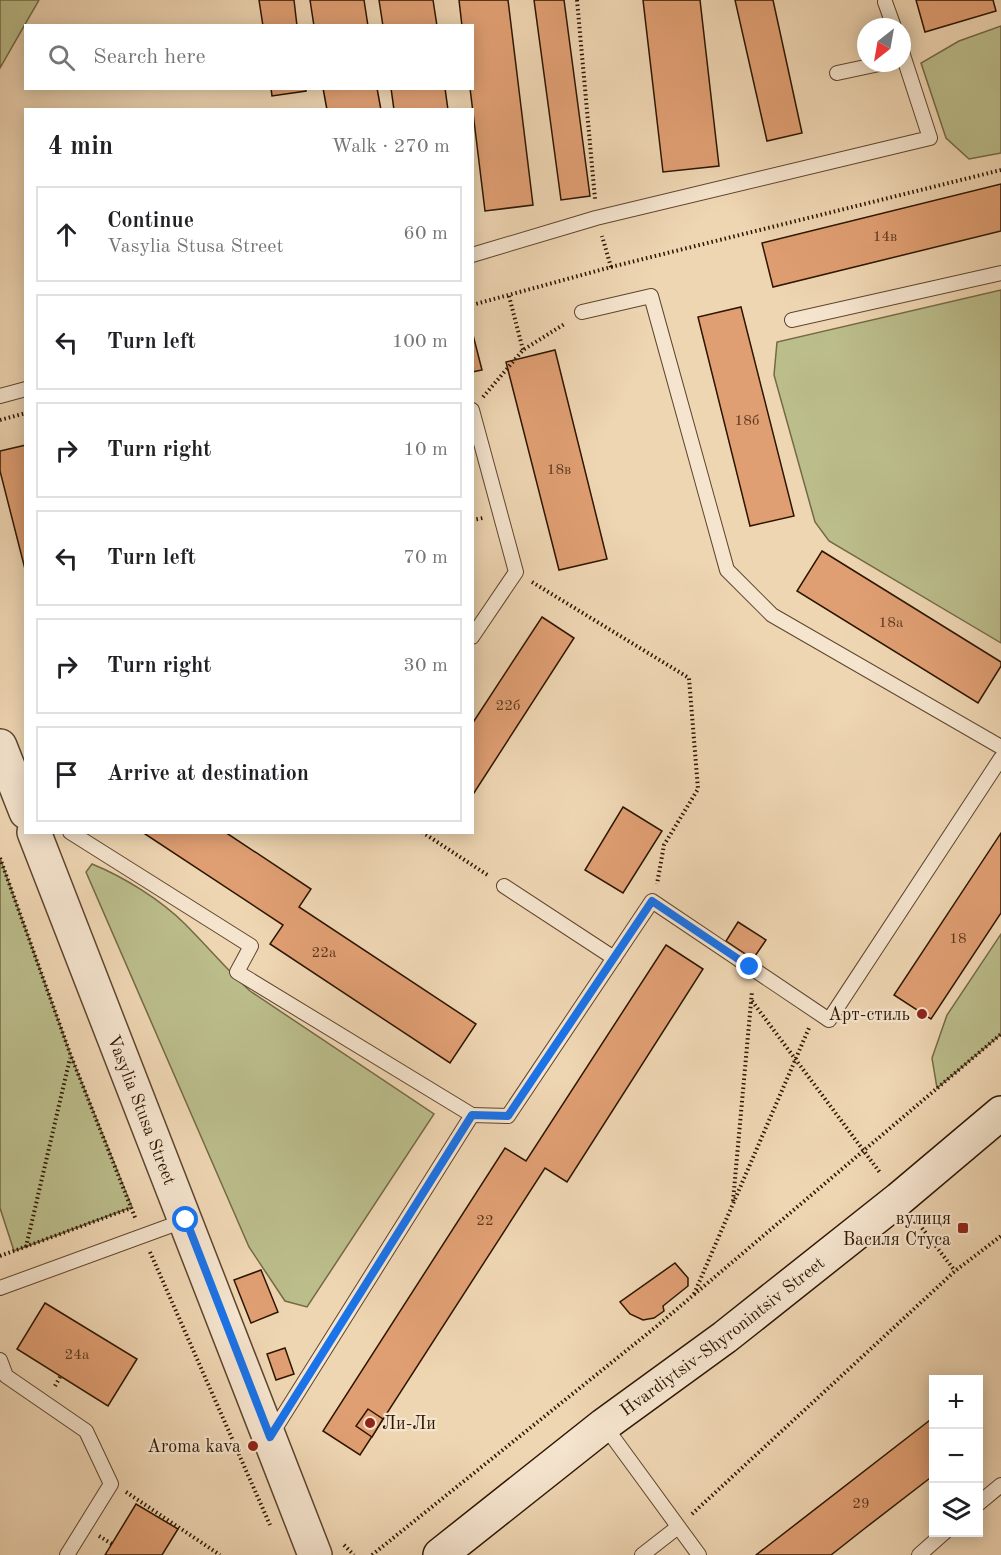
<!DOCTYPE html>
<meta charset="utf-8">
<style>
:root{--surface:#fff;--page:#f2f2f2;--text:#202124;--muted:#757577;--line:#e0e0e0}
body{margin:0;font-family:"Old Standard TT",serif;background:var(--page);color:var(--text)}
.controls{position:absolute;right:18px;bottom:18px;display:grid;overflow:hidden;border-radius:0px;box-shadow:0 3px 15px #0003}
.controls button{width:54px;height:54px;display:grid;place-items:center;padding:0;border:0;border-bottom:2px solid var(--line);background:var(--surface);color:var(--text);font:30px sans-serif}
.compass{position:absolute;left:857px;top:18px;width:54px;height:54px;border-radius:50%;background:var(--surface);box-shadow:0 3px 15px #0003;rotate:211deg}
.stop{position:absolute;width:18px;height:18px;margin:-14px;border:4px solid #1a73e8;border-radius:50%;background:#fff}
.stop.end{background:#1a73e8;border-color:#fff;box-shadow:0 2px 6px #0008}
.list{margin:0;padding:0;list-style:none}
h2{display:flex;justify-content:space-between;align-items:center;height:78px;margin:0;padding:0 24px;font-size:26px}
h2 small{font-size:20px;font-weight:400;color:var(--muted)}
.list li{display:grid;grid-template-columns:39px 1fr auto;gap:18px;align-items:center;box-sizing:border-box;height:96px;margin:0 12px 12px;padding:0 12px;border:2px solid var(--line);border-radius:0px}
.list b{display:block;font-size:22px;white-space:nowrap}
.list p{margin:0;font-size:20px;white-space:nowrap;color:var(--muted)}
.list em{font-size:20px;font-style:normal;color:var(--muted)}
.icon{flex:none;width:33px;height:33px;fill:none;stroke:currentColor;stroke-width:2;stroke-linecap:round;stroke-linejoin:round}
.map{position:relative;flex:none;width:1001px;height:1555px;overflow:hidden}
.search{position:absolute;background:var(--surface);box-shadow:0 3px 15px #0003;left:24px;top:24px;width:450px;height:66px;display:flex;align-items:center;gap:15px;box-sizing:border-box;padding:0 21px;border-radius:0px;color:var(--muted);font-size:22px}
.panel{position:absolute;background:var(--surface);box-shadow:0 3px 15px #0003;left:24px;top:108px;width:450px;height:726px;border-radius:0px}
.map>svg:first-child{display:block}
</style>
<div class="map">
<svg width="1001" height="1555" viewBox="0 0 1001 1555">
<rect width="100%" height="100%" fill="#efd6b3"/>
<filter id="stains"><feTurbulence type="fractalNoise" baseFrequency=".00333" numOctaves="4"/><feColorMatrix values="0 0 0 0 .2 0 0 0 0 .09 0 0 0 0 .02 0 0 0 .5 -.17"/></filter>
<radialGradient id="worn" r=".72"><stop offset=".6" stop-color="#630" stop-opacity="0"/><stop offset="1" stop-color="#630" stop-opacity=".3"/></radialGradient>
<!-- green -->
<g fill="#bbbd8b" stroke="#746946" stroke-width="1.5">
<polygon points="0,0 39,0 0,68"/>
<polygon points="1001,26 1001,153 969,159 946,138 921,63 959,41"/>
<polygon points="1001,290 1001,643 829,541 815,522 774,375 777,342"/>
<polygon points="0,858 71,1056 132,1207 14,1251 0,1208"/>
<path d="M92,864C124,877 161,900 185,924C207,946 227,970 250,991L434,1114L307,1307L285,1301L249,1247L86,872Z"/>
<polygon points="1001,934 1001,1034 937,1088 932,1058 947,1015"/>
</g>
<!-- building -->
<g fill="#e09f73" stroke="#2d1500" stroke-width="1.5">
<polygon points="259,0 294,0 297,26 263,26"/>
<polygon points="310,0 364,0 368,26 314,26"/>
<polygon points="379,0 433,0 437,26 383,26"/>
<polygon points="459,0 508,0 533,205 485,211 470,88 472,88 472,26 462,26"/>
<polygon points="534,0 564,0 590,196 561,200"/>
<polygon points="643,0 700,0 719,166 663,172"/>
<polygon points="735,0 773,0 802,133 767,141"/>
<polygon points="916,0 993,0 996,11 925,32"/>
<polygon points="271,88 306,88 306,91 272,96"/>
<polygon points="323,88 377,88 381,110 327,110"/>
<polygon points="391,88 445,88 448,110 394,110"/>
<polygon points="1001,184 1001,231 773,287 762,243"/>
<polygon points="741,307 794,516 750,526 698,317"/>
<polygon points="472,331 482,370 472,372"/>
<polygon points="555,350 607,559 559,570 506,362"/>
<polygon points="26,445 26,573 0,471 0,451"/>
<polygon points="822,551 1001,662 1001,666 978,703 797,591"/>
<polygon points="542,617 574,638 472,796 472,724"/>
<polygon points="623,807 662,831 623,893 585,870"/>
<polygon points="142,832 225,832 311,889 299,907 476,1024 450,1063 270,944 283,925"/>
<polygon points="1001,833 1001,913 931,1019 894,995"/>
<polygon points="738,922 766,940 753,959 726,941"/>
<polygon points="666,945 703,969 567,1182 545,1168 360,1455 323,1431 505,1148 526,1161"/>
<polygon points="675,1263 688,1278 688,1286 663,1306 664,1311 654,1318 643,1320 630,1314 620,1302"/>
<polygon points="261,1270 278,1312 251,1323 234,1280"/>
<polygon points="45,1303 137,1359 108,1406 17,1349"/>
<polygon points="285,1348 294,1374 276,1380 267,1354"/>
<polygon points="368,1409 383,1419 372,1437 356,1426"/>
<polygon points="934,1417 934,1475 864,1529 831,1555 756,1555"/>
<polygon points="136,1504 178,1529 162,1555 105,1555"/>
</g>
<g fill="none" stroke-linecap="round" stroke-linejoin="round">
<defs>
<g id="service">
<polyline points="885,2 894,27"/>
<polyline points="837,73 884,63"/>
<polyline points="472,255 596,218 930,138 902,52"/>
<polyline points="582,312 651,296 727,570 772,615 1001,747"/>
<polyline points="792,320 1001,273"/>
<polyline points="0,396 26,389"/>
<polyline points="472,410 516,572 472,637"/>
<polyline points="70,832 251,946 237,972 472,1115 271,1435"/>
<polyline points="504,886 614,958"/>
<polyline points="472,1115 508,1116 652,901 829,1020 1001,758"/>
<polyline points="0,1288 186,1220"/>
<polyline points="0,1360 6,1376 86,1431 111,1484 67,1555"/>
<polyline points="604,1425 699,1555"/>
<polyline points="978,1504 1001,1485"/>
<polyline points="642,1555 678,1527"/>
<polyline points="919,1555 945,1532"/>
</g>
<g id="tertiary">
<polyline points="0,746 26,812"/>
<path id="s1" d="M34,832L315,1555"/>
</g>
<g id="secondary">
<path id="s2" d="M440,1555L604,1425L725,1337L899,1199L1001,1113"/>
</g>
</defs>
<!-- service casing -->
<use href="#service" stroke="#5e452d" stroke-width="16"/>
<!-- tertiary casing -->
<use href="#tertiary" stroke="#5e452d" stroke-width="36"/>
<!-- secondary casing -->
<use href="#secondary" stroke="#2d1500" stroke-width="36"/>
<!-- path -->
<g stroke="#2d1500" stroke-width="4" stroke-dasharray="1.5 3" stroke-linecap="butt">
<polyline points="577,0 595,199"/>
<polyline points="611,267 1001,170"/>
<polyline points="509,296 523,350"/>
<polyline points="472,305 611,267 602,236"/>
<polyline points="483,397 523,350 566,323"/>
<polyline points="0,420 26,413"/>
<polyline points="472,520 483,518"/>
<polyline points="532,582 689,678 698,789 664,845 657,884"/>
<polyline points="422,832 489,876"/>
<polyline points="0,858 71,1056 136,1220"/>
<polyline points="752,1001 881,1174"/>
<polyline points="733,1201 752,991"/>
<polyline points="922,1228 955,1271"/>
<polyline points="26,1247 70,1058"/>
<polyline points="150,1252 270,1525"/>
<polyline points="0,1256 131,1208"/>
<polyline points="694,1294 809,1028"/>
<polyline points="55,1386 60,1377"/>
<polyline points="126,1492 220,1555"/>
<polyline points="692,1514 955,1271 1001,1236"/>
<polyline points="99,1536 112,1544"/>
<polyline points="344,1545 354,1555"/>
<polyline points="372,1555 657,1326 1001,1034"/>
</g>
<!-- service -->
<use href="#service" stroke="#f5e4ce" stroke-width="14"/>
<!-- tertiary -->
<use href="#tertiary" stroke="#f5e4ce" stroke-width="33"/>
<!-- secondary -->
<use href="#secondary" stroke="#f5e4ce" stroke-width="33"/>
</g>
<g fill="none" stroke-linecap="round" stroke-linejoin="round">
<!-- route -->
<polyline stroke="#1a73e8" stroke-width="8" points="186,1220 270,1437 472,1115 508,1116 652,901 750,967"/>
</g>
<!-- markers -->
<g fill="#8f2418" stroke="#f5e4ce" stroke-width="2">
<circle cx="922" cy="1014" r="6"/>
<rect x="957" y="1222" width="12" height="12" rx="3"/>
<circle cx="370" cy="1423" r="6"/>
<circle cx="253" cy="1446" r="6"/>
</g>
<g text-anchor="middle" stroke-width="4.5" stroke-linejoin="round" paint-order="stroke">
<!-- number labels -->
<g font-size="15" fill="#5a381d">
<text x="885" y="241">14в</text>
<text x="747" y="425">18б</text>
<text x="559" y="474">18в</text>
<text x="891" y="627">18а</text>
<text x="508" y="710">22б</text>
<text x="958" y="943">18</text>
<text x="324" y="957">22а</text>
<text x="485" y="1225">22</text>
<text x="77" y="1359">24а</text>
<text x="861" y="1508">29</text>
</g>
<!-- poi labels -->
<g font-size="18" fill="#2d1500" stroke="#f5e4ce" text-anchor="end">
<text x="910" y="1020">Арт-стиль</text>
<text x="951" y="1224">вулиця<tspan x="951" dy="21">Василя Стуса</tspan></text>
<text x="382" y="1429" text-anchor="start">Ли-Ли</text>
<text x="241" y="1452">Aroma kava</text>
</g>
<!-- street labels -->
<g font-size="18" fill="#2d1500" stroke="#f5e4ce">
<text dy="6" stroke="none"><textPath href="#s1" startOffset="298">Vasylia Stusa Street</textPath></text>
<text dy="6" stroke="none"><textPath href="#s2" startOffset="357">Hvardiytsiv-Shyronintsiv Street</textPath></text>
</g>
</g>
<rect width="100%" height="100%" filter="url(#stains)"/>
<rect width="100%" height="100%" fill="url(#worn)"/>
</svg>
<div class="controls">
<button>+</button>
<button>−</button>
<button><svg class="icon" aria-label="layers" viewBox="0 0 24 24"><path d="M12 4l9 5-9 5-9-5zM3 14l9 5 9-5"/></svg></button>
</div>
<svg class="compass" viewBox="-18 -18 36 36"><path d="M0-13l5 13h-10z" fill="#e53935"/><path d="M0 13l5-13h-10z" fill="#757577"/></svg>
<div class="stop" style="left:186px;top:1220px"></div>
<div class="stop end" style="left:750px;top:967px"></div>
<div class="search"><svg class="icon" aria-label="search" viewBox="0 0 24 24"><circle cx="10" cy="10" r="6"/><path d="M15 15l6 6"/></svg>Search here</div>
<section class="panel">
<h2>4 min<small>Walk · 270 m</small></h2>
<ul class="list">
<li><svg class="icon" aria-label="ahead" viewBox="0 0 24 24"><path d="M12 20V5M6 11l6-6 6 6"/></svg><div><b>Continue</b><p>Vasylia Stusa Street</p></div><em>60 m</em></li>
<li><svg class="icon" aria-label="left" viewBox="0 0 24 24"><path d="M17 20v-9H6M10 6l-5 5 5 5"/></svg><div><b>Turn left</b></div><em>100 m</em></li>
<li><svg class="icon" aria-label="right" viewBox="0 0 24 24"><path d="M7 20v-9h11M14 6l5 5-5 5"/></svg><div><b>Turn right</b></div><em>10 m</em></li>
<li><svg class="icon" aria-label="left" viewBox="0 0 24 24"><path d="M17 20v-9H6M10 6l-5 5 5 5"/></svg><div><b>Turn left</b></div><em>70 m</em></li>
<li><svg class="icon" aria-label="right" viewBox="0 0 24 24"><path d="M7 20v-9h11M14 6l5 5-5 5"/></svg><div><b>Turn right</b></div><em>30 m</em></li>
<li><svg class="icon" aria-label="arrive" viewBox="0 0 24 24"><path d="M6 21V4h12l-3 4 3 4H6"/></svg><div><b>Arrive at destination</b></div></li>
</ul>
</section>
</div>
